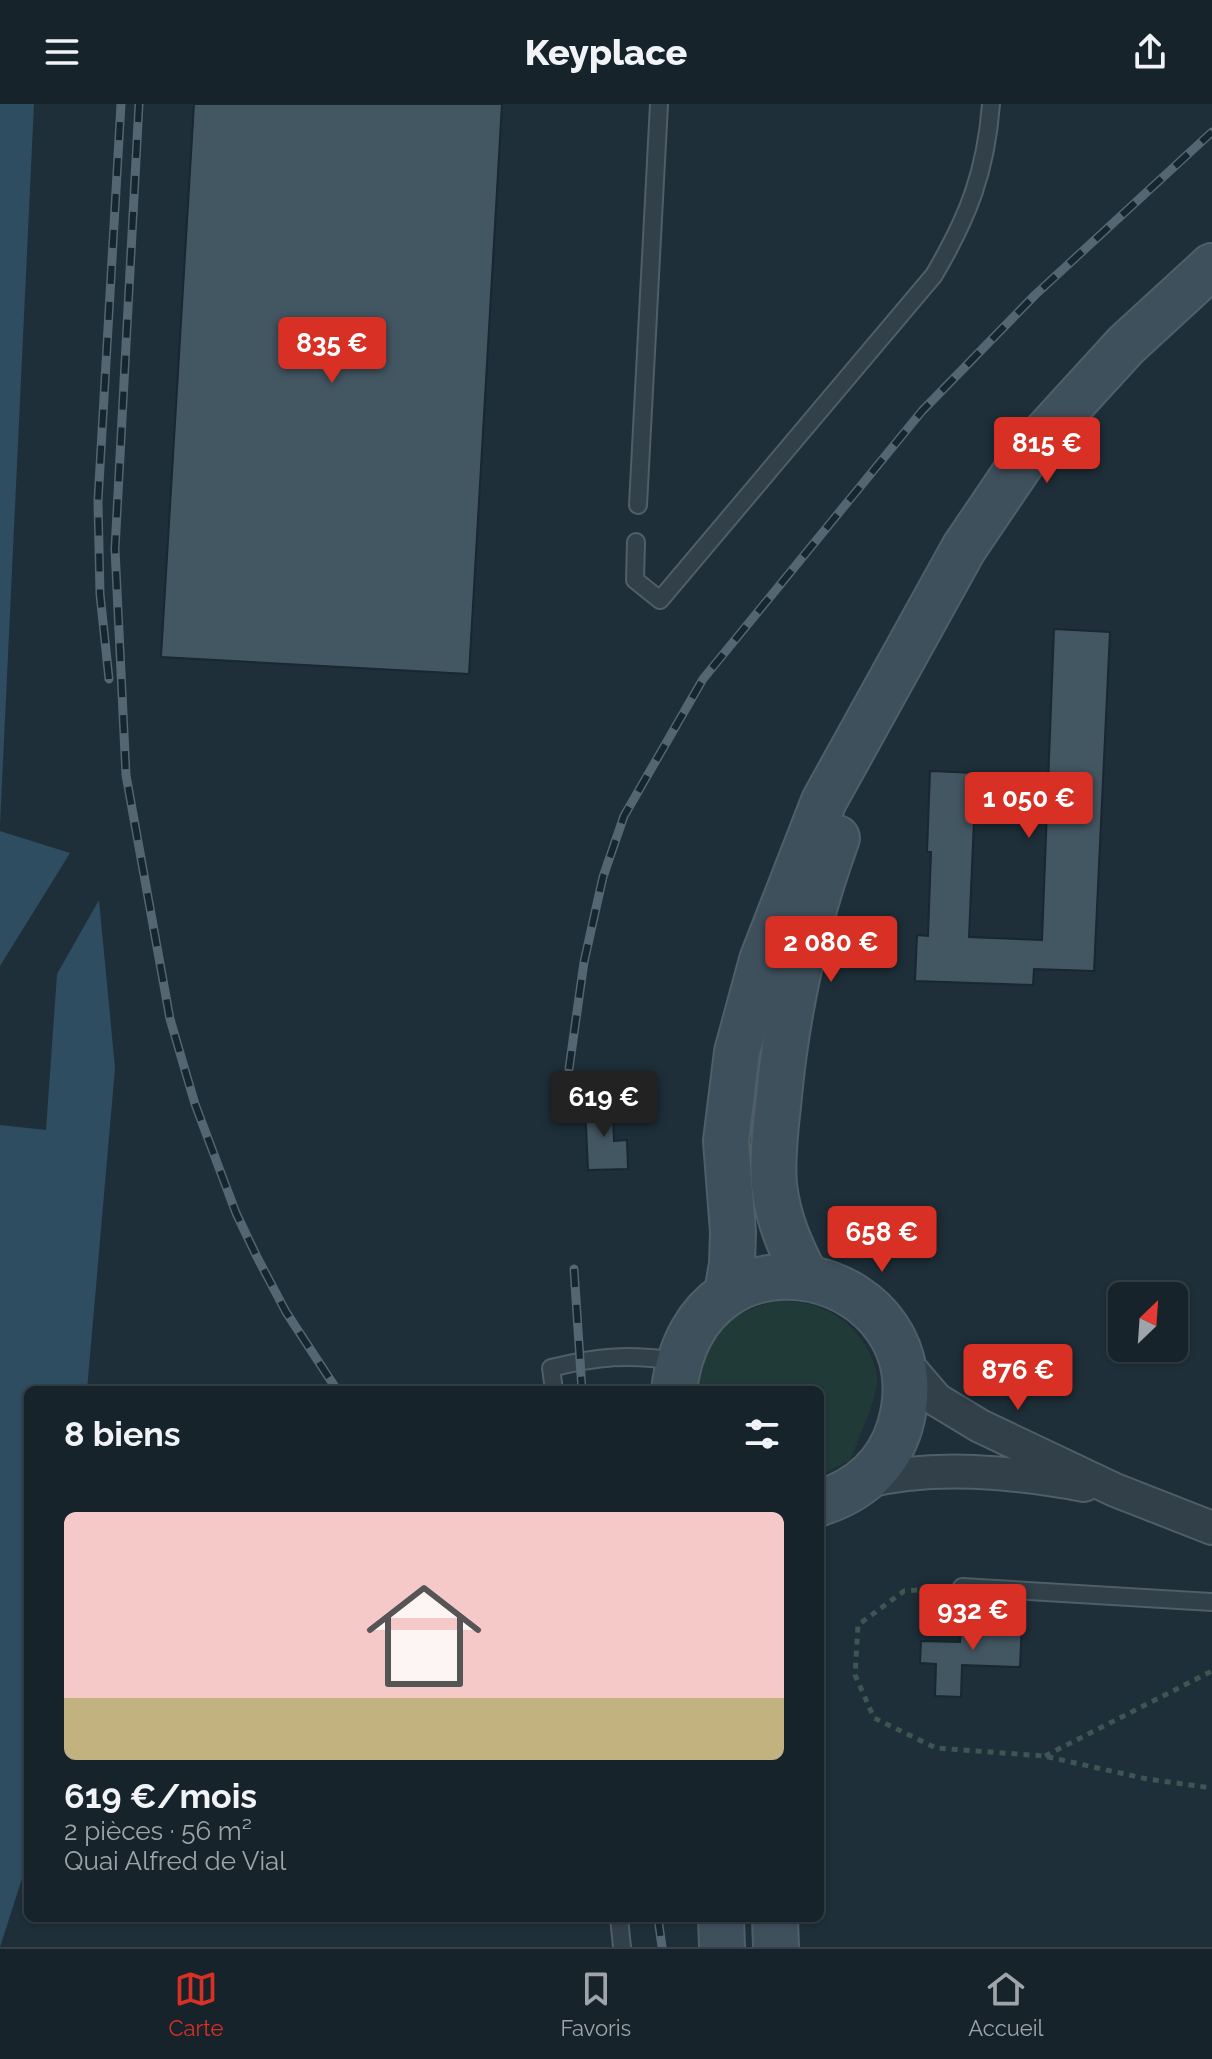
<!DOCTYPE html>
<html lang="fr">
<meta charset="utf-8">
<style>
:root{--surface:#16232b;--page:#1f2b33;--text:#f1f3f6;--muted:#9ea4a9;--line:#354047;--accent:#d93025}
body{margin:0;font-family:Raleway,sans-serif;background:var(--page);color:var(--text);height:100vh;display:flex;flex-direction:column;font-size:30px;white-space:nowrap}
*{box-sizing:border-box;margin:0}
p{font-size:26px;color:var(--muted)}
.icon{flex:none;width:44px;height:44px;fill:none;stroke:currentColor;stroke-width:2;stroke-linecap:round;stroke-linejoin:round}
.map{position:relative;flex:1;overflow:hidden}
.sheet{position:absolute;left:24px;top:1282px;width:800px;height:536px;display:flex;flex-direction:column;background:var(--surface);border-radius:12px;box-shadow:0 2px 6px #0004,0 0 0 2px var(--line)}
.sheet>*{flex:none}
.needle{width:52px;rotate:25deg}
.buttons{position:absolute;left:1108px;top:1178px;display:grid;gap:16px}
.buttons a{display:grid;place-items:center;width:80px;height:80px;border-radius:12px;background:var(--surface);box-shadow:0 2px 6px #0004,0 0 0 2px var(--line);font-size:40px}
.price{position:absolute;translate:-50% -68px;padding:0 18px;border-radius:8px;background:var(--accent);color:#fff;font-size:26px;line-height:52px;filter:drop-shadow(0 2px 4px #0008)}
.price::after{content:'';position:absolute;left:50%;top:48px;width:24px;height:18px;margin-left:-12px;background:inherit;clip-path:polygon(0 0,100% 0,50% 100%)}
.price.selected{background:#222;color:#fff}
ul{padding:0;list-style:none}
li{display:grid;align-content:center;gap:16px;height:424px;padding:0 40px}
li+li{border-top:2px solid var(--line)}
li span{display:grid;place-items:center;height:248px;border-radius:12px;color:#555}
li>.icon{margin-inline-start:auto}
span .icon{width:144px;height:144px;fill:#fffc;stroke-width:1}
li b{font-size:34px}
h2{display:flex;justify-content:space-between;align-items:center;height:96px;padding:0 40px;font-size:34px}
header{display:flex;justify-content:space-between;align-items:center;height:104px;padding:0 40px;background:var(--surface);font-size:36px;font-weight:800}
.dock{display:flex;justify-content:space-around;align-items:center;height:112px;border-top:2px solid var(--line);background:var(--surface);font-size:22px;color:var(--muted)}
.dock a{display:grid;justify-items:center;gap:4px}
.dock .selected{color:var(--accent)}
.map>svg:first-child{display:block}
.green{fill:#203a38}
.water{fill:#2e4d60}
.building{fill:#435763;stroke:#192730;stroke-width:2}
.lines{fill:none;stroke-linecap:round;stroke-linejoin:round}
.service-casing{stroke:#4f5e67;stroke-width:20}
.minor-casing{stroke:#4f5e67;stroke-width:36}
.secondary-casing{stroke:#4f5e67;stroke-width:48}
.path{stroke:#3d5654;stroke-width:5;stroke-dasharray:6 6;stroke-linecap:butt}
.service{stroke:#324049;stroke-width:16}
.minor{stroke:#324049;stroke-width:32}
.secondary{stroke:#3f505d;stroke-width:44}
.rail-casing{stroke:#536671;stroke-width:9}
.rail{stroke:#17252e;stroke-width:6;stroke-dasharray:18;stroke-linecap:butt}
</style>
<header><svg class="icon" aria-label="menu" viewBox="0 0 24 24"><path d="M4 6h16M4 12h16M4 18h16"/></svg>Keyplace<svg class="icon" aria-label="share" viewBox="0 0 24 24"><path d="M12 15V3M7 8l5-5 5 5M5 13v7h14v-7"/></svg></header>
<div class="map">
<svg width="1212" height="1843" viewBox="0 0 1212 1843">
<rect width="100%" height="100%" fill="#1e2f39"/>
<path class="green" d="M776 1197C816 1196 850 1211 869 1248 873 1256 878 1269 877 1278 874 1303 859 1331 851 1355L820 1372V1286H697C711 1233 718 1212 776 1197Z"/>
<path class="water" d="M0 0H34L0 721Z
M0 727 70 749 0 862Z
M99 796 115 964 87 1286H28V1756L0 1843V1021L46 1026 57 870Z"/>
<path class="building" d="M194 0H502L469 570 161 553Z
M1054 525 1110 528 1094 867 1034 865 1033 881 915 877 917 831 928 832 931 748H927L930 667 976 669 969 833 1042 836Z
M612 998 614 1037 627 1036 628 1065 588 1066 585 1000Z
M961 1517 1022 1518 1020 1563 962 1561 961 1593 935 1592 936 1560 920 1559 921 1537 960 1538Z"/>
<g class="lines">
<g class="service-casing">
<path id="service" d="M638 401 659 0
M636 438 635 476 660 496 934 171C968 113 986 68 991 0
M554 1286 551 1264C599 1252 629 1250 677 1257
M962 1483 1212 1498
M619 1814 622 1843"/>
</g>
<g class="minor-casing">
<path id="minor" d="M900 1253 937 1296 980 1322 1115 1386 1212 1424
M863 1378C934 1360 1013 1368 1084 1381"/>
</g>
<g class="secondary-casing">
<path id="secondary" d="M806 1173C790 1143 778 1115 774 1081 772 1056 775 1027 778 1002 786 911 806 819 837 734
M727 1189 732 1160 733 1128 726 1037 737 948 762 856 824 697 964 444 1031 345 1126 241 1212 162
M674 1286C697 1100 945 1165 900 1322 888 1362 858 1387 820 1399
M721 1814 722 1843
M775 1814 776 1843"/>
</g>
<path class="path" d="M941 1484 904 1487 858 1521 855 1571 874 1614 936 1644 1044 1652 1147 1675 1212 1684
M1045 1652 1212 1567"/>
<use href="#service" class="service"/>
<use href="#minor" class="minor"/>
<use href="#secondary" class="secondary"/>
<g class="rail-casing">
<path id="rail" d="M139 0 115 445 126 671 170 915 195 1000 236 1109 257 1153 286 1208 337 1286
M109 575 100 490 98 397 121 0
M569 965 584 858 603 773 624 712 703 575 922 307 1035 191 1212 28
M574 1165 582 1286
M658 1814 662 1843"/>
</g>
<use href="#rail" class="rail"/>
</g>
</svg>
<div class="buttons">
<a><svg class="needle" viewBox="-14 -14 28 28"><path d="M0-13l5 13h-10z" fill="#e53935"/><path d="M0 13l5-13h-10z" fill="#9ea4a9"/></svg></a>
</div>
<b class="price" style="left:332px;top:281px">835 €</b>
<b class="price" style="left:1047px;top:381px">815 €</b>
<b class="price" style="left:1029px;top:736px">1 050 €</b>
<b class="price" style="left:831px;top:880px">2 080 €</b>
<b class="price selected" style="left:604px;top:1035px">619 €</b>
<b class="price" style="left:882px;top:1170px">658 €</b>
<b class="price" style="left:1018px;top:1308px">876 €</b>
<b class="price" style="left:973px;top:1548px">932 €</b>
<section class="sheet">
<h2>8 biens<svg class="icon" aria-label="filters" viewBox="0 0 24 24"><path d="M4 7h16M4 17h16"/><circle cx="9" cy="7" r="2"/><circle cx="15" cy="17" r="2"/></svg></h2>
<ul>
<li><span style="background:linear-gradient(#f6c9c9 75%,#c2b280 0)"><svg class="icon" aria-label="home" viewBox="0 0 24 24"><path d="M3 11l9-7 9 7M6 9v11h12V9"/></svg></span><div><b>619 €/mois</b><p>2 pièces · 56 m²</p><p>Quai Alfred de Vial</p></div></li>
</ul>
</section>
</div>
<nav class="dock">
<a class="selected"><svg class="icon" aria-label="map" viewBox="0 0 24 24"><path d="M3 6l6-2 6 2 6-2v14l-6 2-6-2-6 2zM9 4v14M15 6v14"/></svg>Carte</a>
<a><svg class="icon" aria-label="saved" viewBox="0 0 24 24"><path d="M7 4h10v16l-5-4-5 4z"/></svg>Favoris</a>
<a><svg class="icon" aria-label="home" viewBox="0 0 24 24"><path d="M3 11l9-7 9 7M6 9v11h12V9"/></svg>Accueil</a>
</nav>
